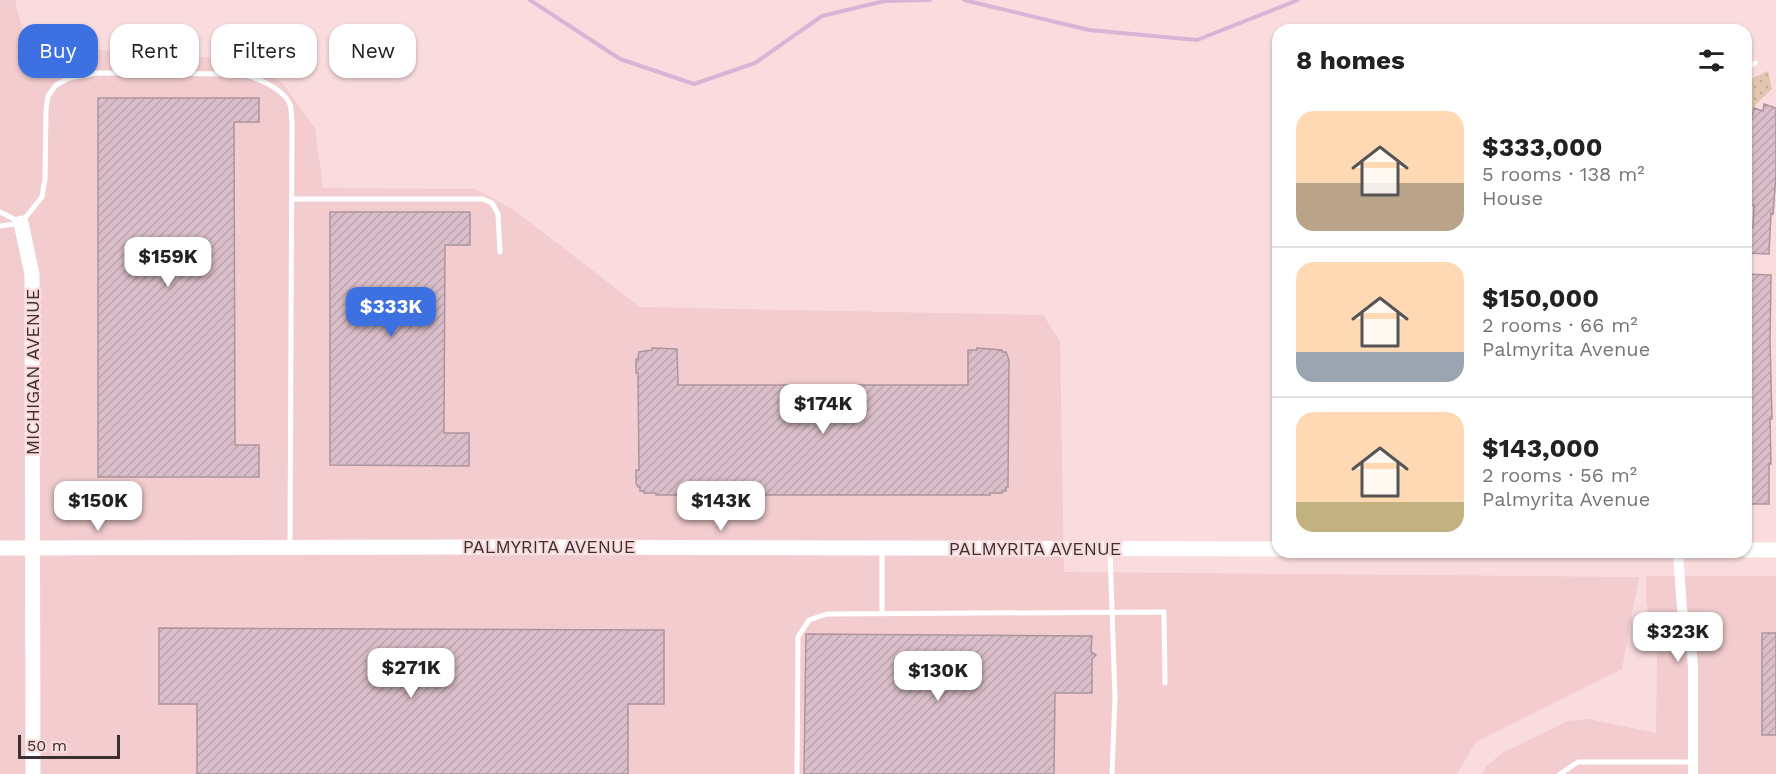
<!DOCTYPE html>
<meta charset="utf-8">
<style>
:root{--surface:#fff;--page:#f2f2f2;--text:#222;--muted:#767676;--line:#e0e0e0;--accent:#3d71e1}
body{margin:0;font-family:"Work Sans",sans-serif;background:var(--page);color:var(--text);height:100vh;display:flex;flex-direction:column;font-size:22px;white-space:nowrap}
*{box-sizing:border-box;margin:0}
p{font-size:20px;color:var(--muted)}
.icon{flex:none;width:33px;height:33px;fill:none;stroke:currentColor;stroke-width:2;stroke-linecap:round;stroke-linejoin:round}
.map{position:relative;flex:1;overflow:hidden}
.details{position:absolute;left:1272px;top:24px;width:480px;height:534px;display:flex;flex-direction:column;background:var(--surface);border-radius:18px;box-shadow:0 2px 4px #0004}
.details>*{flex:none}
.banner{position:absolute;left:18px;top:24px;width:570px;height:54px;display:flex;gap:12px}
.scale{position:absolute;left:18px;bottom:15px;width:102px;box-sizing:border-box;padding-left:6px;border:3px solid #3b2f30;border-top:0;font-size:16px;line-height:21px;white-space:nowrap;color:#3b2f30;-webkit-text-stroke:4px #fadcde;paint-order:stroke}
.price{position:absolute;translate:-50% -51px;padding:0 14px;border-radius:12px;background:#fff;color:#222;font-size:20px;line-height:39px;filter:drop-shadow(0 2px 3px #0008)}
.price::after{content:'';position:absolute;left:50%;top:36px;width:18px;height:14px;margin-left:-9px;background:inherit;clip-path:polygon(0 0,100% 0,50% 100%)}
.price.current{background:var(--accent);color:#fff}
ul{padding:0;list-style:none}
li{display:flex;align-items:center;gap:18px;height:150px;padding:0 24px}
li+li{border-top:2px solid var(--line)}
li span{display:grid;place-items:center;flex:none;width:168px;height:120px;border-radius:18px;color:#555}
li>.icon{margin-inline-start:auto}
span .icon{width:72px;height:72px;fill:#fffc;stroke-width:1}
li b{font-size:26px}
h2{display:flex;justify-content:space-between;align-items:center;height:72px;padding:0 24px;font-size:26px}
.chip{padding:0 21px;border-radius:18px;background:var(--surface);box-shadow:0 2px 4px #0004;font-size:21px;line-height:54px}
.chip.current{background:var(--accent);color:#fff}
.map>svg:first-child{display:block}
.built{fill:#f2ccce}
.park{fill:url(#park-dots)}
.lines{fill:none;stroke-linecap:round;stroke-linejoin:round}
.stream{stroke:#dbb3d6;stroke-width:4}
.building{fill:url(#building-hatch);stroke:#ad949e;stroke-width:1.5}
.lane{stroke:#fff;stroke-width:5}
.street{stroke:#fff;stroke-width:10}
.secondary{stroke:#fff;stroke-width:15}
.labels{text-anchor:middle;stroke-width:5;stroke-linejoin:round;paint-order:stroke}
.street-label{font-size:18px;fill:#3b2f30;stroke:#fadcde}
</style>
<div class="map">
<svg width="1776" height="774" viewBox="0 0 1776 774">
<defs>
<pattern id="park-dots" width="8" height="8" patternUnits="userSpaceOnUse" patternTransform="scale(1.5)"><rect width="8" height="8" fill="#e4c5ad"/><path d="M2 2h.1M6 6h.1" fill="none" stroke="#c4aa95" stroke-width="1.8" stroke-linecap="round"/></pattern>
<pattern id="building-hatch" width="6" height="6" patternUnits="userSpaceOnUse" patternTransform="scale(1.5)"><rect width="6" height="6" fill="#dabfca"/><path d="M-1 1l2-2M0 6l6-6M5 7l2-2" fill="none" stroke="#bca4ae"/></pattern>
</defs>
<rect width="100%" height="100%" fill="#fadcde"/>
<path class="built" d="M0 0H15L26 45 258 61 283 84 315 128 323 188 476 189 514 210 640 307 1043 315 1060 341 1064 572 1639 577 1622 669 1476 742 1457 774H0Z
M1646 576H1776V774H1482L1487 766 1502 753 1568 721 1588 719 1656 733 1657 655 1646 601Z"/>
<path class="park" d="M1768 71 1772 89 1756 104 1746 123V81Z"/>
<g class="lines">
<path class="stream" d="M530 0 620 59 694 84 755 63 822 16 884 1 930 0
M964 0 1089 30 1197 40 1298 0"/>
</g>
<path class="building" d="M98 98H259V122H234L235 445H259V477H98Z
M1764 104 1776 108V175L1773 214 1771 213 1769 254 1746 253V230L1753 228 1754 205H1746V174L1749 161 1746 160V138L1754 108 1763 111Z
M330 212H470V245H445L444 433H469V466L330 465Z
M1746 274 1771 275 1770 341 1772 419H1770L1771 464H1769V504H1746V482H1751V461H1746V439H1751V418H1746V396H1751L1750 375H1746V319H1750L1749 297H1746Z
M652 348 677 349 678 385H968V350H977V348L1002 350V352H1006L1009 360 1008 487H1006V491H1002V493H990V495H656V493H644V491H640V487H638L636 483V470H639L638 373H636V359H638L639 352 652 350Z
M159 628 664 630V704H628V774H197V704H159Z
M1762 633H1776V735H1762Z
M806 634 1092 636 1091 652 1096 655 1092 659V693H1055L1054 774H804Z"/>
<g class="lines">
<path class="lane" d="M1746 69 1755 63
M292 199H483L492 203 498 214 500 252
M0 212 20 222
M0 226 21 223 42 197 45 179 46 110 48 96 56 85 69 78 97 73 242 74C257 78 280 87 289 102 292 108 291 115 292 122L290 544
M882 550V614
M1110 551 1115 697 1112 774
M797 774 798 637 809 620 827 614 1164 612 1165 683
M1560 774 1578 762H1693"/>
<path class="street" d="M1678 552 1682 609 1691 645 1693 666V774"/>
<path class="secondary" d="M21 223 32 274 33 774
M0 548 497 547 1278 549
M1746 550H1776"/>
</g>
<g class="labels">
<g class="street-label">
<text transform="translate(33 372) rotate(-90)" y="6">MICHIGAN AVENUE</text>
<text x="549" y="553">PALMYRITA AVENUE</text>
<text x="1035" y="555">PALMYRITA AVENUE</text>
</g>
</g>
</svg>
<div class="scale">50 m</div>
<b class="price" style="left:168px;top:288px">$159K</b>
<b class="price current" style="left:391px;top:338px">$333K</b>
<b class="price" style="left:823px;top:435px">$174K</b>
<b class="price" style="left:98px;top:532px">$150K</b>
<b class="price" style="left:721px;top:532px">$143K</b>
<b class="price" style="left:1678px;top:663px">$323K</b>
<b class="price" style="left:411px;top:699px">$271K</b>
<b class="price" style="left:938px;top:702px">$130K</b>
<div class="banner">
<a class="chip current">Buy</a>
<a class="chip">Rent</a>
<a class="chip">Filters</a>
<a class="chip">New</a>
</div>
<section class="details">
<h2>8 homes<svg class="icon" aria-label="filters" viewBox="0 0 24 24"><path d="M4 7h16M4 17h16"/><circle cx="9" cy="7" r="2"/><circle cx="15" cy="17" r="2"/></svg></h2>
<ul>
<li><span style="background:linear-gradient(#ffd9b3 60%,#b9a48a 0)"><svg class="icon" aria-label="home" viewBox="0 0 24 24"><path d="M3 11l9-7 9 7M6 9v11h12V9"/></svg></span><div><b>$333,000</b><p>5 rooms · 138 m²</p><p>House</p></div></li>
<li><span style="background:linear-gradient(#ffd9b3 75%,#9aa5b1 0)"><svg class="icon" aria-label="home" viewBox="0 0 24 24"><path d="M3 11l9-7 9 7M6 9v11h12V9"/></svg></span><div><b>$150,000</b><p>2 rooms · 66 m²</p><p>Palmyrita Avenue</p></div></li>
<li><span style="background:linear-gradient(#ffd9b3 75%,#c2b280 0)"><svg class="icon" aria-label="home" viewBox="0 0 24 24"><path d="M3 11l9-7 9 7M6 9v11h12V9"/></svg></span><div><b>$143,000</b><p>2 rooms · 56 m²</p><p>Palmyrita Avenue</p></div></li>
</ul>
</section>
</div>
